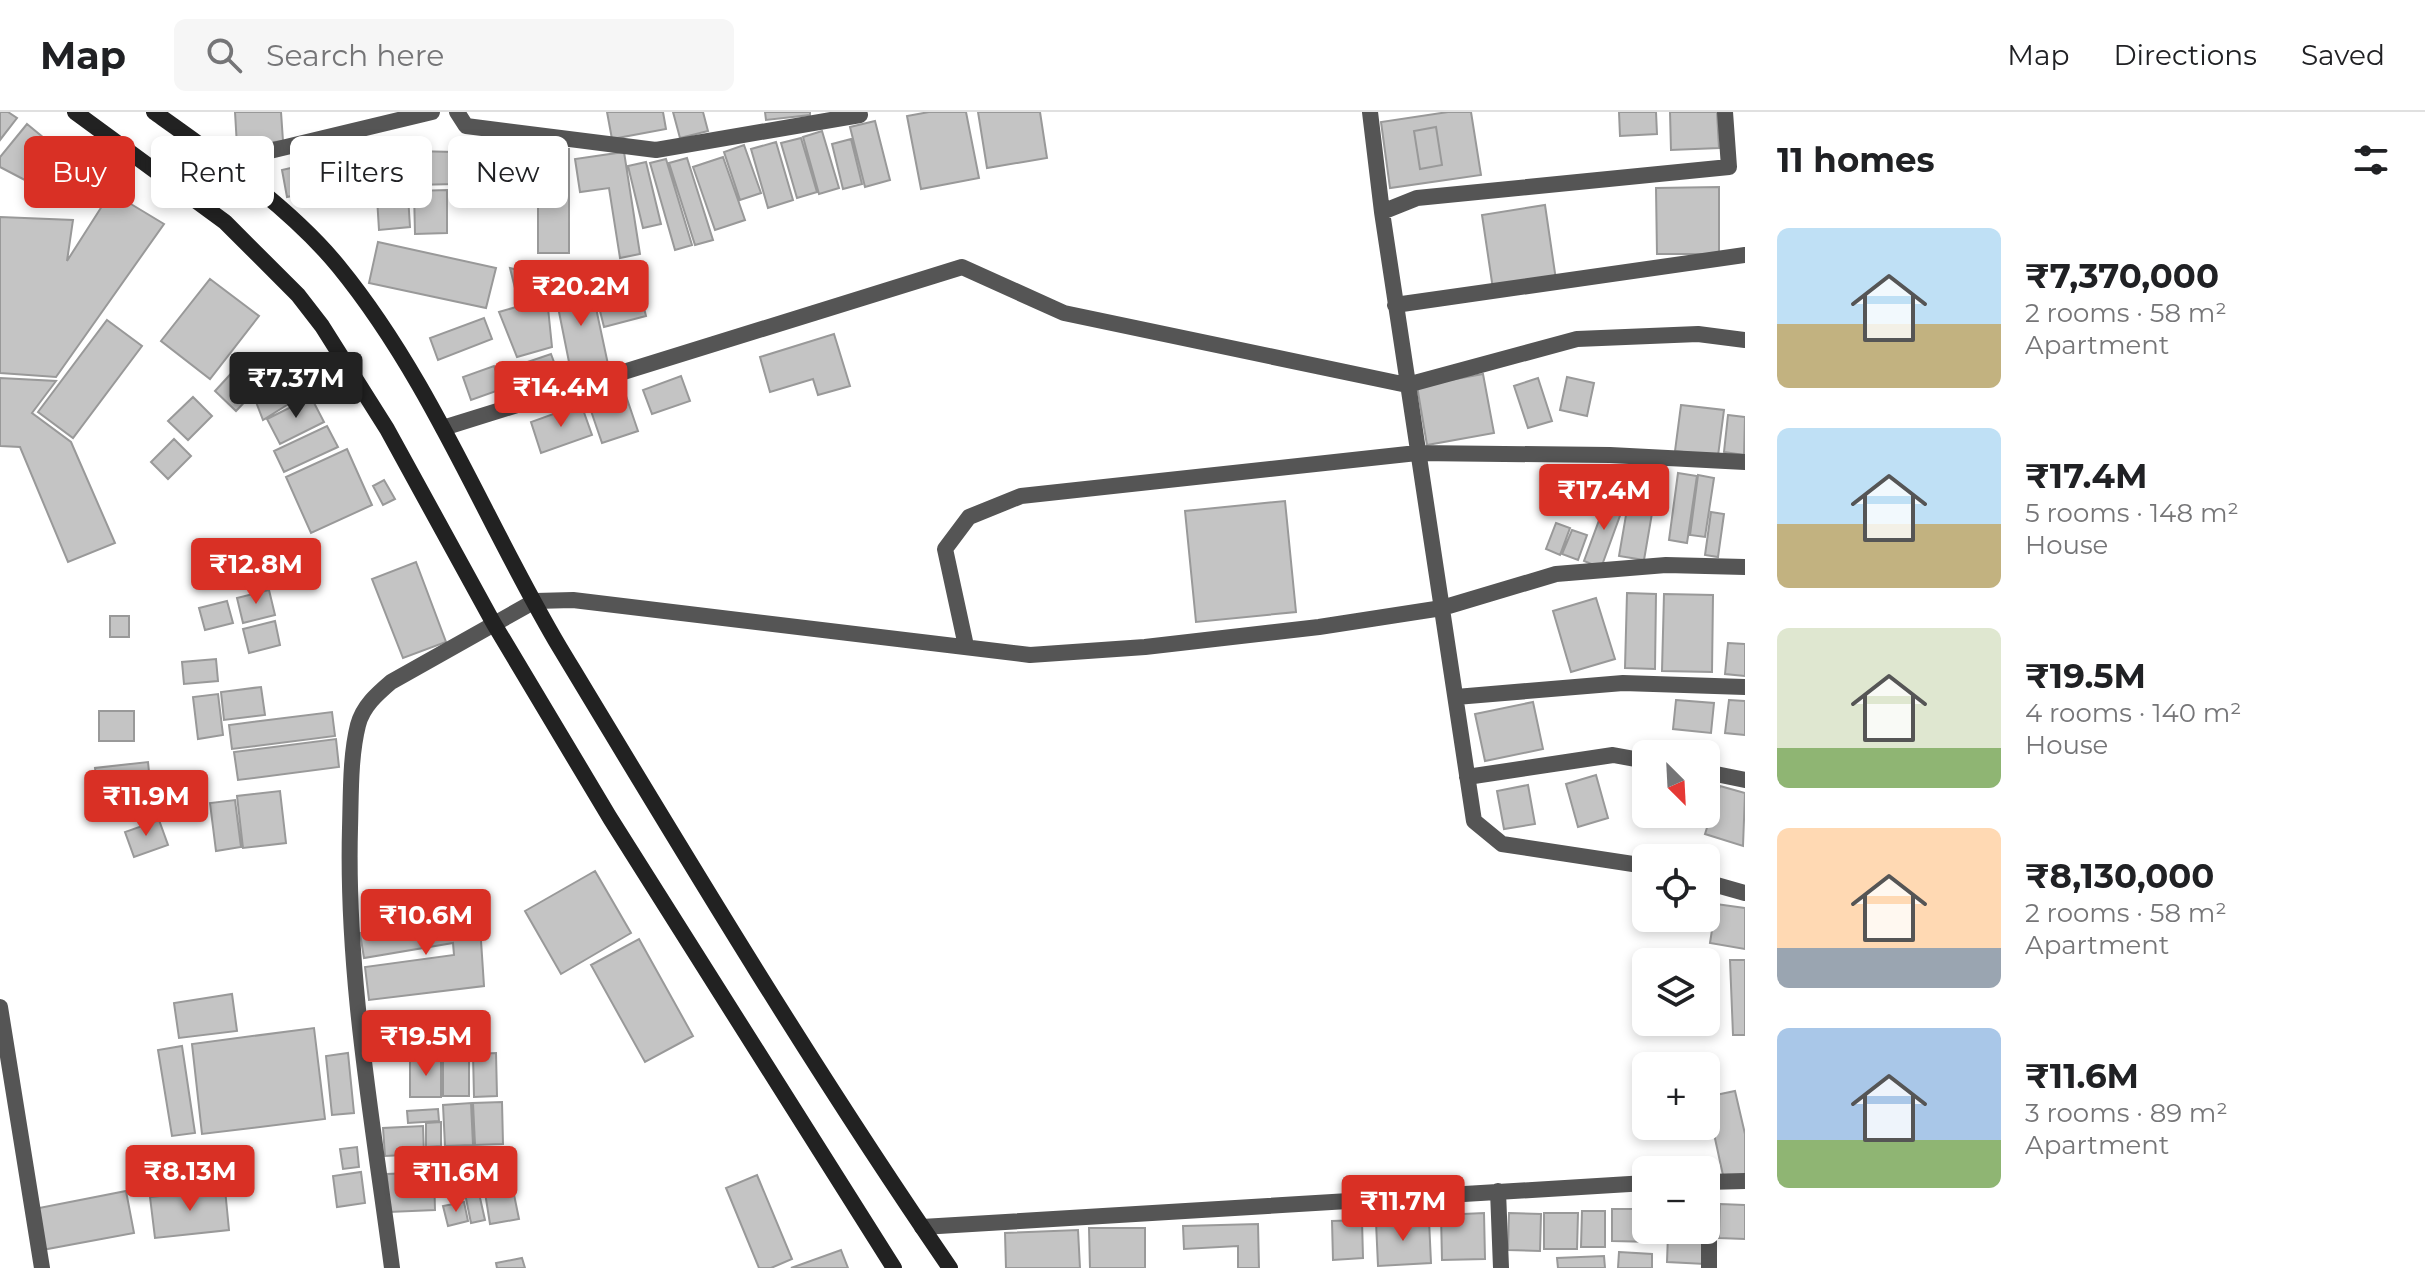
<!DOCTYPE html>
<meta charset="utf-8">
<style>
:root{--surface:#fff;--page:#f6f6f6;--text:#202124;--muted:#757577;--line:#e0e0e0;--accent:#d93025}
body{margin:0;font-family:Montserrat,sans-serif;background:var(--page);color:var(--text);height:100vh;display:flex;flex-direction:column;font-size:30px;white-space:nowrap}
*{box-sizing:border-box;margin:0}
p{font-size:26px;color:var(--muted)}
.icon{flex:none;width:44px;height:44px;fill:none;stroke:currentColor;stroke-width:2;stroke-linecap:round;stroke-linejoin:round}
.map{position:relative;flex:1;overflow:hidden}
.details{display:flex;flex-direction:column;background:var(--surface);width:680px}
.details>*{flex:none}
.top-card{position:absolute;left:24px;top:24px;width:760px;height:72px;display:flex;gap:16px}
.needle{width:52px;rotate:156deg}
.controls{position:absolute;left:1632px;top:628px;display:grid;gap:16px}
.controls a{display:grid;place-items:center;width:88px;height:88px;border-radius:12px;background:var(--surface);box-shadow:0 4px 12px #0003;font-size:40px}
.price{position:absolute;translate:-50% -68px;padding:0 18px;border-radius:8px;background:var(--accent);color:#fff;font-size:26px;line-height:52px;filter:drop-shadow(0 2px 4px #0008)}
.price::after{content:'';position:absolute;left:50%;top:48px;width:24px;height:18px;margin-left:-12px;background:inherit;clip-path:polygon(0 0,100% 0,50% 100%)}
.price.selected{background:#222;color:#fff}
ul{padding:0;list-style:none}
li{display:flex;align-items:center;gap:24px;height:200px;padding:0 32px}
li span{display:grid;place-items:center;flex:none;width:224px;height:160px;border-radius:12px;color:#555}
li>.icon{margin-inline-start:auto}
span .icon{width:96px;height:96px;fill:#fffc;stroke-width:1}
li b{font-size:34px}
h2{display:flex;justify-content:space-between;align-items:center;height:96px;padding:0 32px;font-size:34px}
.chip{padding:0 28px;border-radius:12px;background:var(--surface);box-shadow:0 4px 12px #0003;font-size:28px;line-height:72px}
.chip.selected{background:var(--accent);color:#fff}
header{display:flex;align-items:center;gap:48px;box-sizing:border-box;height:112px;padding:0 40px;background:var(--surface);border-bottom:2px solid var(--line)}
header strong{font-size:38px}
nav{display:flex;gap:44px;margin-inline-start:auto;font-size:28px}
.search{width:560px;height:72px;background:var(--page);display:flex;align-items:center;gap:20px;box-sizing:border-box;padding:0 28px;border-radius:12px;color:var(--muted);font-size:30px}
main{display:flex;flex:1;min-height:0}
.map>svg:first-child{display:block}
.building{fill:#c4c4c4;stroke:#999;stroke-width:2}
.lines{fill:none;stroke-linecap:round;stroke-linejoin:round}
.street{stroke:#555;stroke-width:16}
.secondary{stroke:#222;stroke-width:16}
</style>
<header>
<strong>Map</strong>
<div class="search"><svg class="icon" aria-label="search" viewBox="0 0 24 24"><circle cx="10" cy="10" r="6"/><path d="M15 15l6 6"/></svg>Search here</div>
<nav><a>Map</a><a>Directions</a><a>Saved</a></nav>
</header>
<main>
<div class="map">
<svg width="1745" height="1156" viewBox="0 0 1745 1156">
<rect width="100%" height="100%" fill="#fff"/>
<path class="building" d="M0 0H8L17 6 0 28Z
M235 0H281L283 29 237 34Z
M607 0H663L666 17 612 27Z
M673 0H703L708 19 680 26Z
M765 0H810V3L766 8Z
M929 0H966L979 66 921 77 907 4Z
M978 0H1040L1047 46 987 56Z
M1448 0H1471L1481 63 1390 76 1381 10Z
M1619 0H1656L1657 22 1620 24Z
M1670 0H1717L1719 36 1671 38Z
M875 9 890 68 865 75 850 15Z
M27 12 73 50 65 89 0 55V45Z
M1436 15 1442 53 1420 57 1414 19Z
M822 19 839 76 819 82 803 25Z
M801 26 817 80 797 86 781 31Z
M851 27 862 72 843 77 832 32Z
M776 30 793 88 768 96 751 37Z
M509 32 513 78 477 81 473 35Z
M744 33 761 81 740 88 724 40Z
M405 35 410 115 379 118 374 37Z
M538 37H569V141H538Z
M414 39 454 40 455 72 414 73Z
M624 40 640 142 620 146 609 76 580 80 575 47Z
M723 45 745 108 715 118 693 55Z
M687 46 713 128 695 133 669 51Z
M666 47 692 133 675 138 650 51Z
M321 49 326 77 287 85 282 58Z
M646 50 661 112 643 116 628 54Z
M1719 75V142H1657L1656 76Z
M447 78V121L415 122 414 79Z
M111 80 164 112 56 265 0 261V105L73 108 67 149Z
M1545 93 1556 168 1493 177 1482 103Z
M378 130 496 156 486 196 369 171Z
M510 156 546 165 547 184 519 192Z
M210 167 259 204 210 267 161 229Z
M590 168 609 257 572 265 554 175Z
M637 168 646 204 604 215 595 179Z
M547 186 552 235 517 245 499 200Z
M484 206 492 227 438 248 430 226Z
M107 208 142 234 73 326 38 300Z
M834 222 850 274 818 283 813 267 770 280 760 245Z
M551 242 558 261 510 277 504 258Z
M288 251 306 281 263 308 256 290Z
M238 254 260 274 236 299 215 279Z
M494 254 502 277 471 288 463 265Z
M1483 262 1494 321 1427 333 1417 274Z
M681 264 690 289 652 302 643 278Z
M1567 265 1594 271 1587 304 1560 298Z
M0 266 56 269 32 301 71 330 115 431 68 450 20 335 0 334Z
M1538 266 1552 309 1528 316 1514 274Z
M626 284 638 319 602 331 590 296Z
M193 285 212 304 188 328 168 309Z
M311 285 324 310 280 332 267 307Z
M581 292 592 323 541 341 531 310Z
M1681 293 1724 298 1718 344 1675 339Z
M1728 303 1745 305 1744 343 1724 340Z
M327 314 338 335 284 360 274 339Z
M174 327 191 344 168 367 151 350Z
M347 337 372 393 311 421 286 365Z
M1678 361 1697 364 1687 431 1669 428Z
M1698 363 1714 366 1705 425 1690 423Z
M384 368 395 387 383 393 373 374Z
M1631 374 1656 378 1644 448 1619 444Z
M1608 384 1625 390 1601 456 1584 449Z
M1285 389 1296 500 1196 510 1185 399Z
M1711 400 1724 402 1718 445 1705 443Z
M1556 411 1570 416 1560 443 1546 437Z
M1572 418 1587 423 1578 448 1562 442Z
M416 450 446 530 403 546 372 467Z
M269 478 275 503 243 511 237 486Z
M1627 481 1656 482 1655 557 1625 556Z
M1664 482 1713 483 1712 560 1662 559Z
M1596 486 1615 547 1571 560 1553 499Z
M227 489 233 511 205 518 199 496Z
M110 504H129V525H110Z
M275 509 280 533 249 541 243 517Z
M1728 531 1745 532V564L1725 562Z
M216 547 218 569 184 572 182 550Z
M261 575 265 603 224 608 221 580Z
M218 582 223 623 198 627 193 585Z
M1676 588 1714 591 1711 621 1673 617Z
M1729 588 1745 589V623L1725 621Z
M1533 590 1543 637 1485 649 1475 602Z
M99 599H134V629H99Z
M332 600 335 624 232 637 229 613Z
M336 627 339 655 238 668 234 640Z
M148 650 153 699 101 705 95 656Z
M1596 663 1608 706 1578 715 1566 672Z
M1528 673 1535 712 1504 717 1497 679Z
M1720 674 1745 681 1743 734 1705 722Z
M280 679 286 731 243 736 237 684Z
M235 688 241 735 216 739 210 691Z
M159 708 168 733 134 745 125 720Z
M595 759 631 821 561 862 525 799Z
M1716 792 1745 796V837L1710 831Z
M479 798 484 874 369 888 365 855 454 843 453 831 364 846 360 821Z
M639 827 693 924 645 950 591 853Z
M1730 848H1745V923H1733Z
M232 882 237 919 179 926 174 891Z
M314 916 325 1007 202 1022 192 932Z
M388 926 433 927 432 944 387 942Z
M182 934 195 1021 172 1024 158 938Z
M348 941 354 1001 332 1003 326 944Z
M496 941 497 984 474 985 473 942Z
M469 946V984H443V947Z
M410 948H441V985H410Z
M1735 979 1745 1022V1063L1724 1068 1706 985Z
M502 990 503 1032 475 1033 473 991Z
M471 991 473 1033 445 1034 443 993Z
M438 997 439 1009 408 1011 407 999Z
M441 1010V1034L426 1035V1011Z
M423 1014 424 1042 385 1044 383 1016Z
M357 1035 359 1055 343 1057 340 1037Z
M474 1059 485 1108 471 1111 461 1062Z
M361 1060 365 1091 337 1095 333 1064Z
M434 1060 435 1098 389 1100 387 1062Z
M510 1063 519 1107 490 1112 483 1068Z
M757 1063 792 1147 771 1156H759L726 1076Z
M225 1077 229 1118 155 1126 150 1085Z
M126 1079 134 1121 42 1138 34 1097Z
M464 1090 468 1109 448 1114 443 1094Z
M1720 1092 1745 1093V1127L1719 1126Z
M1612 1097H1646V1118H1653V1130L1612 1129Z
M1582 1099H1605V1135H1581Z
M1484 1101 1485 1147 1442 1148 1441 1103Z
M1509 1101 1541 1102 1540 1139 1508 1138Z
M1544 1101H1578L1577 1137H1544Z
M1362 1108 1363 1146 1333 1148 1332 1109Z
M1429 1108 1431 1151 1378 1154 1376 1110Z
M1258 1112 1259 1156H1238V1134L1184 1137 1183 1114Z
M1089 1116H1145V1156H1090Z
M1078 1118 1080 1156H1006L1005 1121Z
M1668 1122 1706 1123 1705 1152 1667 1150Z
M841 1138 848 1156H791Z
M1619 1140 1652 1142V1156H1618Z
M1604 1144 1605 1156H1558L1557 1146Z
M522 1146 525 1156H497L496 1151Z"/>
<g class="lines">
<path class="street" d="M457 0 466 14 656 38 860 3
M1370 0 1382 100
M224 50 432 0
M1395 193 1745 143
M443 316 962 155 1064 201 1407 273 1577 227 1698 222 1745 228
M966 534 945 437 969 405 1021 384 1417 341 1610 343 1745 350
M1456 585 1623 571 1745 575
M1706 660 1745 668
M1467 665 1613 643 1646 649
M1646 754 1502 732 1474 709 1382 100 1417 86 1729 55 1725 0
M1706 770 1745 781
M0 895 42 1156
M1706 1070 1745 1069
M1498 1079 1501 1156
M922 1115 1646 1071
M392 1156C373 1011 346 863 350 716 351 683 350 645 358 613 363 594 377 582 391 570L535 489 573 488 1030 543 1145 535 1319 515 1442 496 1556 462 1666 453 1745 455
M1709 1156V1070"/>
<path class="secondary" d="M75 0 225 110 298 183 322 214 387 317 494 512 610 706 894 1156
M154 0C216 44 291 96 339 155 432 269 485 410 560 536 686 745 812 955 950 1156"/>
</g>
</svg>
<div class="controls">
<a><svg class="needle" viewBox="-14 -14 28 28"><path d="M0-13l5 13h-10z" fill="#e53935"/><path d="M0 13l5-13h-10z" fill="#757577"/></svg></a>
<a><svg class="icon" aria-label="locate" viewBox="0 0 24 24"><circle cx="12" cy="12" r="6"/><path d="M12 2v4M12 18v4M2 12h4M18 12h4"/></svg></a>
<a><svg class="icon" aria-label="layers" viewBox="0 0 24 24"><path d="M12 4l9 5-9 5-9-5zM3 14l9 5 9-5"/></svg></a>
<a>+</a>
<a>−</a>
</div>
<b class="price" style="left:581px;top:216px">₹20.2M</b>
<b class="price selected" style="left:296px;top:308px">₹7.37M</b>
<b class="price" style="left:561px;top:317px">₹14.4M</b>
<b class="price" style="left:1604px;top:420px">₹17.4M</b>
<b class="price" style="left:256px;top:494px">₹12.8M</b>
<b class="price" style="left:146px;top:726px">₹11.9M</b>
<b class="price" style="left:426px;top:845px">₹10.6M</b>
<b class="price" style="left:426px;top:966px">₹19.5M</b>
<b class="price" style="left:190px;top:1101px">₹8.13M</b>
<b class="price" style="left:456px;top:1102px">₹11.6M</b>
<b class="price" style="left:1403px;top:1131px">₹11.7M</b>
<div class="top-card">
<a class="chip selected">Buy</a>
<a class="chip">Rent</a>
<a class="chip">Filters</a>
<a class="chip">New</a>
</div>
</div>
<section class="details">
<h2>11 homes<svg class="icon" aria-label="filters" viewBox="0 0 24 24"><path d="M4 7h16M4 17h16"/><circle cx="9" cy="7" r="2"/><circle cx="15" cy="17" r="2"/></svg></h2>
<ul>
<li><span style="background:linear-gradient(#bfe0f5 60%,#c2b280 0)"><svg class="icon" aria-label="home" viewBox="0 0 24 24"><path d="M3 11l9-7 9 7M6 9v11h12V9"/></svg></span><div><b>₹7,370,000</b><p>2 rooms · 58 m²</p><p>Apartment</p></div></li>
<li><span style="background:linear-gradient(#bfe0f5 60%,#c2b280 0)"><svg class="icon" aria-label="home" viewBox="0 0 24 24"><path d="M3 11l9-7 9 7M6 9v11h12V9"/></svg></span><div><b>₹17.4M</b><p>5 rooms · 148 m²</p><p>House</p></div></li>
<li><span style="background:linear-gradient(#dfe7d0 75%,#8fb573 0)"><svg class="icon" aria-label="home" viewBox="0 0 24 24"><path d="M3 11l9-7 9 7M6 9v11h12V9"/></svg></span><div><b>₹19.5M</b><p>4 rooms · 140 m²</p><p>House</p></div></li>
<li><span style="background:linear-gradient(#ffd9b3 75%,#9aa5b1 0)"><svg class="icon" aria-label="home" viewBox="0 0 24 24"><path d="M3 11l9-7 9 7M6 9v11h12V9"/></svg></span><div><b>₹8,130,000</b><p>2 rooms · 58 m²</p><p>Apartment</p></div></li>
<li><span style="background:linear-gradient(#a9c7e8 70%,#8fb573 0)"><svg class="icon" aria-label="home" viewBox="0 0 24 24"><path d="M3 11l9-7 9 7M6 9v11h12V9"/></svg></span><div><b>₹11.6M</b><p>3 rooms · 89 m²</p><p>Apartment</p></div></li>
</ul>
</section>
</main>
